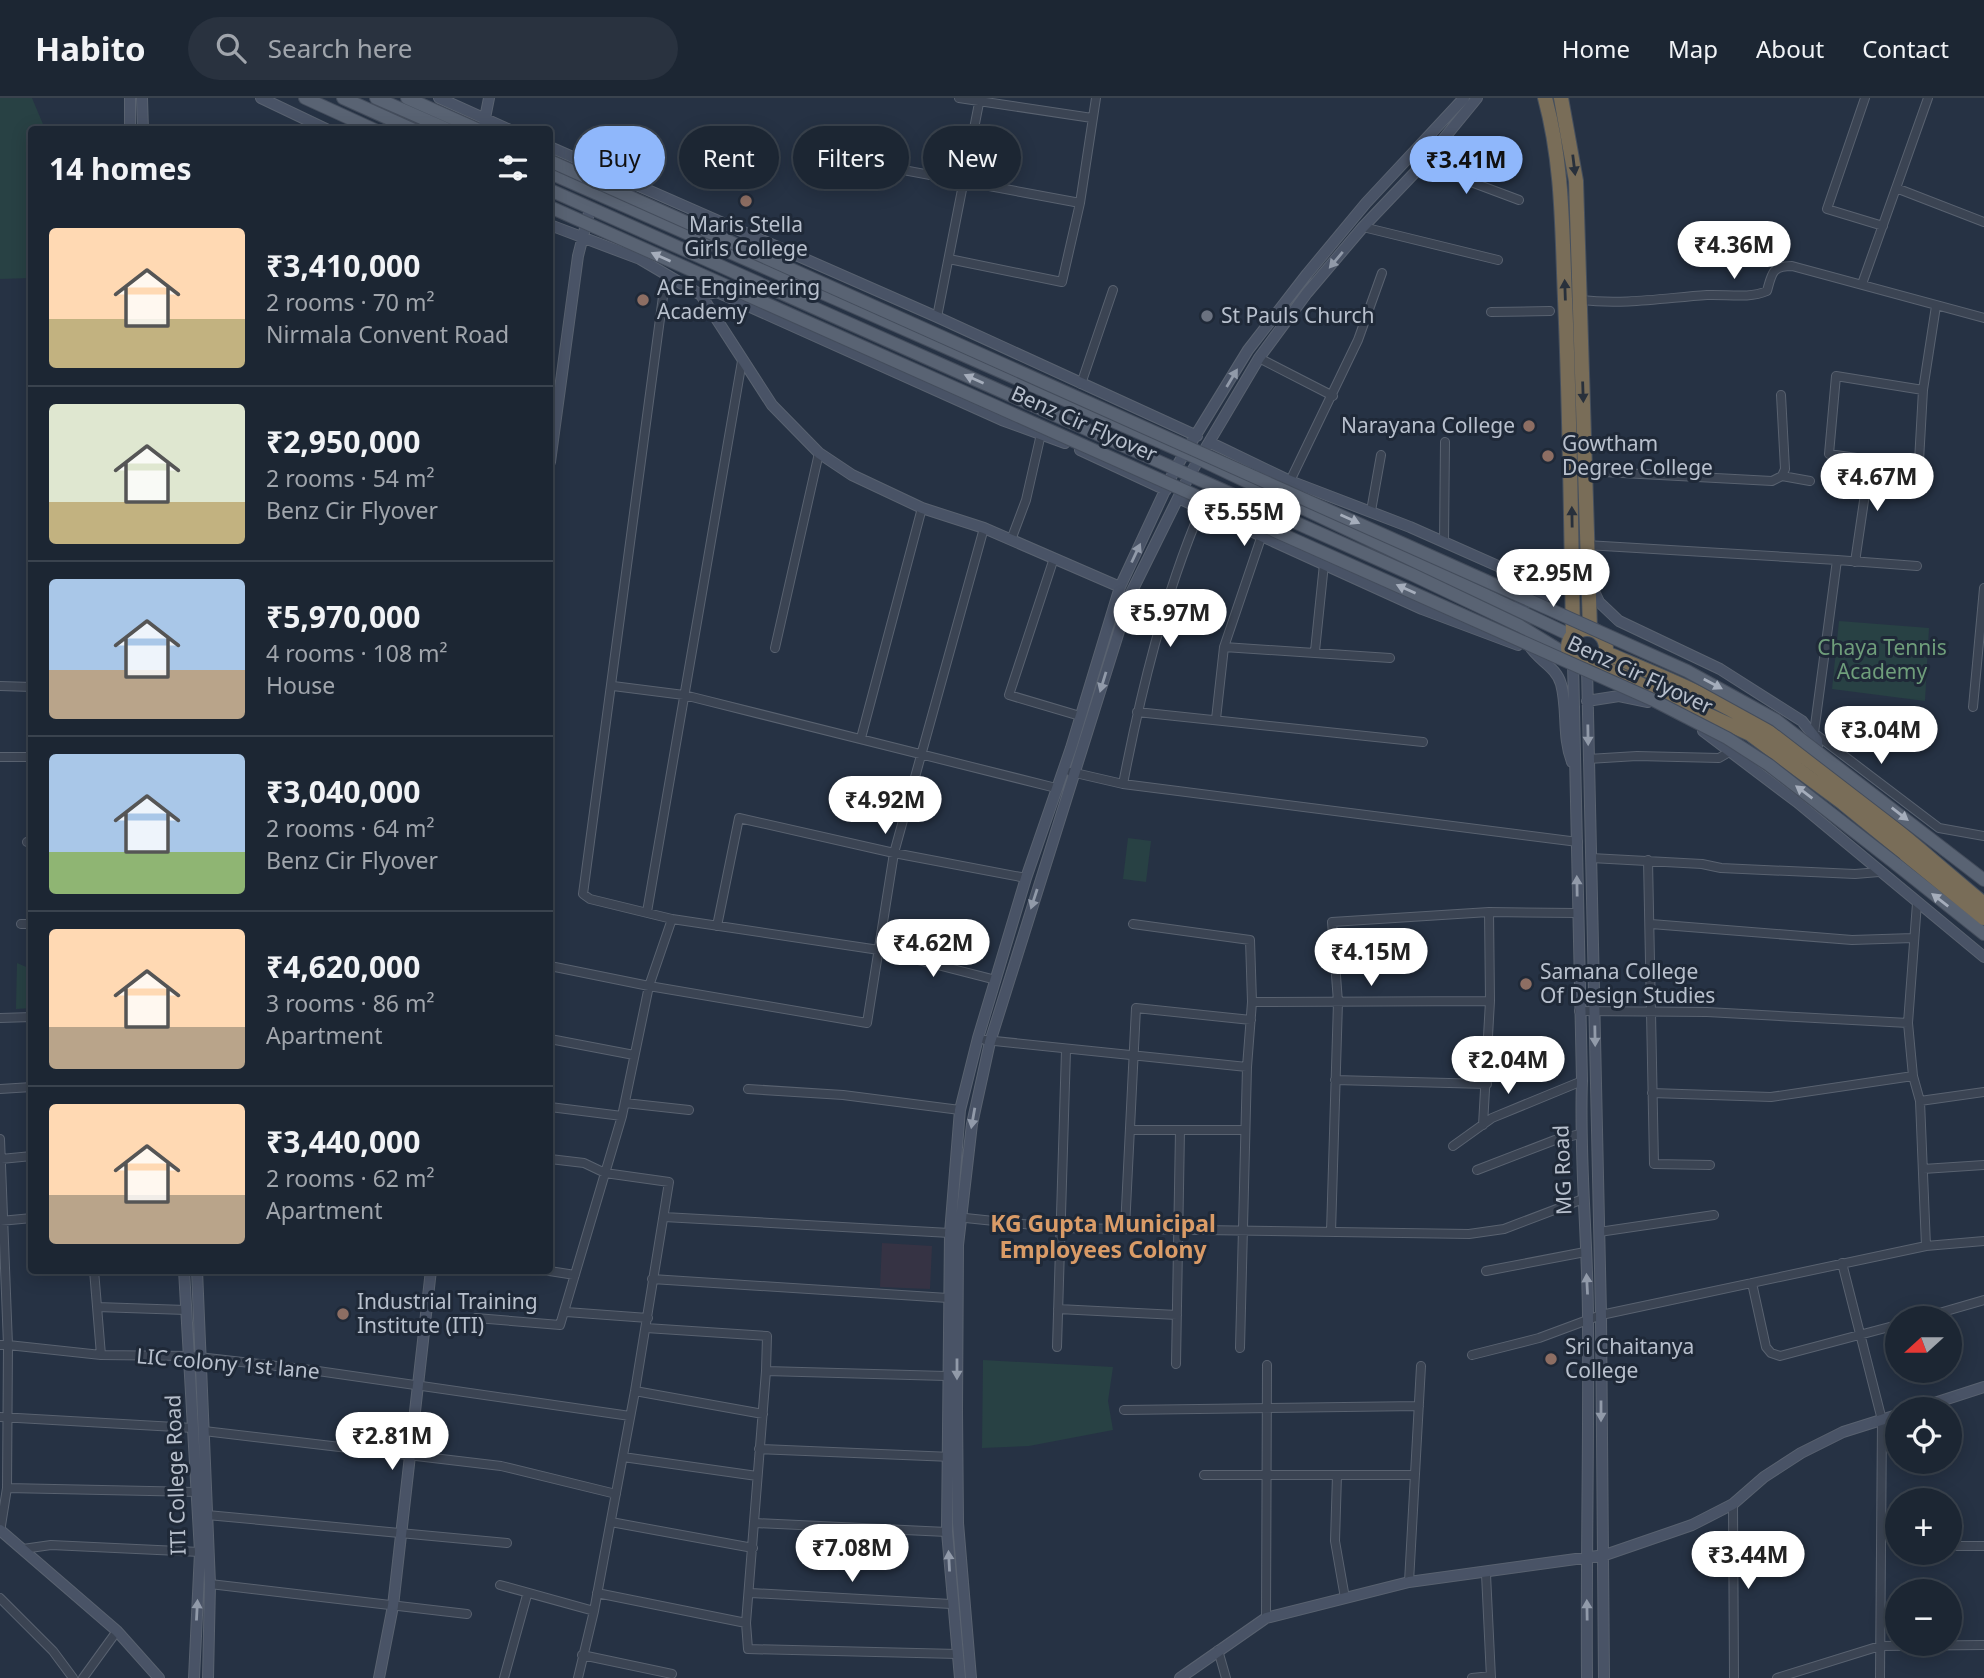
<!DOCTYPE html>
<meta charset="utf-8">
<style>
:root{--surface:#1c2633;--page:#29323f;--text:#f1f3f6;--muted:#a0a5ac;--line:#3a434e;--accent:#8fb7fb}
body{margin:0;font-family:"Noto Sans",sans-serif;background:var(--page);color:var(--text);height:100vh;display:flex;flex-direction:column;font-size:26px;white-space:nowrap}
*{box-sizing:border-box;margin:0}
p{font-size:23px;color:var(--muted)}
.icon{flex:none;width:38px;height:38px;fill:none;stroke:currentColor;stroke-width:2;stroke-linecap:round;stroke-linejoin:round}
.map{position:relative;flex:1;overflow:hidden}
.side{position:absolute;left:28px;top:28px;width:525px;height:1148px;display:flex;flex-direction:column;background:var(--surface);border-radius:7px;box-shadow:0 4px 18px #0003,0 0 0 2px var(--line)}
.side>*{flex:none}
.top-card{position:absolute;left:574px;top:28px;width:665px;height:63px;display:flex;gap:14px}
.needle{width:46px;rotate:249deg}
.controls{position:absolute;left:1885px;top:1208px;display:grid;gap:14px}
.controls a{display:grid;place-items:center;width:77px;height:77px;border-radius:50%;background:var(--surface);box-shadow:0 4px 18px #0003,0 0 0 2px var(--line);font-size:35px}
.price{position:absolute;translate:-50% -60px;padding:0 16px;border-radius:24px;background:#fff;color:#222;font-size:23px;line-height:46px;filter:drop-shadow(0 2px 4px #0008)}
.price::after{content:'';position:absolute;left:50%;top:42px;width:21px;height:16px;margin-left:-10px;background:inherit;clip-path:polygon(0 0,100% 0,50% 100%)}
.price.selected{background:var(--accent);color:#111}
ul{padding:0;list-style:none}
li{display:flex;align-items:center;gap:21px;height:175px;padding:0 21px}
li+li{border-top:2px solid var(--line)}
li span{display:grid;place-items:center;flex:none;width:196px;height:140px;border-radius:7px;color:#555}
li>.icon{margin-inline-start:auto}
span .icon{width:84px;height:84px;fill:#fffc;stroke-width:1}
li b{font-size:30px}
h2{display:flex;justify-content:space-between;align-items:center;height:84px;padding:0 21px;font-size:30px}
.pill{padding:0 24px;border-radius:32px;background:var(--surface);box-shadow:0 4px 18px #0003,0 0 0 2px var(--line);font-size:24px;line-height:63px}
.pill.selected{background:var(--accent);color:#111}
header{display:flex;align-items:center;gap:42px;box-sizing:border-box;height:98px;padding:0 35px;background:var(--surface);border-bottom:2px solid var(--line)}
header strong{font-size:33px}
nav{display:flex;gap:38px;margin-inline-start:auto;font-size:24px}
.search{width:490px;height:63px;background:var(--page);display:flex;align-items:center;gap:18px;box-sizing:border-box;padding:0 24px;border-radius:38px;color:var(--muted);font-size:26px}
.map>svg:first-child{display:block}
.medical{fill:#363344}
.green{fill:#284144}
.lines{fill:none;stroke-linecap:round;stroke-linejoin:round}
.street-casing{stroke:#596270;stroke-width:10}
.secondary-casing{stroke:#596270;stroke-width:12}
.primary-casing{stroke:#444d5c;stroke-width:14}
.highway-casing{stroke:#454f5d;stroke-width:16}
.street{stroke:#3b4453;stroke-width:8}
.secondary{stroke:#495366;stroke-width:10}
.primary{stroke:#596373;stroke-width:12}
.highway{stroke:#796d58;stroke-width:14}
.primary-bridge-casing{stroke:#444d5c;stroke-width:14;stroke-linecap:butt}
.primary-bridge{stroke:#596373;stroke-width:12}
.oneway{fill:#28303b}
.oneway2{fill:#a5adbb}
.oneway3{fill:#919aa9}
.education-dot{fill:#8d6e63;stroke:#1f2938;stroke-width:2.5}
.worship-dot{fill:#6b7280;stroke:#1f2938;stroke-width:2.5}
.labels{text-anchor:middle;stroke-width:6;stroke-linejoin:round;paint-order:stroke}
.poi-label{font-size:21px;fill:#b8c0cd;stroke:#1f2938;text-anchor:start}
.street-label{font-size:21px;fill:#b8c0cd;stroke:#1f2938}
.park-label{font-size:21px;fill:#6f9e7b;stroke:#1f2938}
.neighbourhood-label{font-size:23px;font-weight:bold;fill:#d99b67;stroke:#1f2938}
</style>
<header>
<strong>Habito</strong>
<div class="search"><svg class="icon" aria-label="search" viewBox="0 0 24 24"><circle cx="10" cy="10" r="6"/><path d="M15 15l6 6"/></svg>Search here</div>
<nav><a>Home</a><a>Map</a><a>About</a><a>Contact</a></nav>
</header>
<div class="map">
<svg width="1984" height="1580" viewBox="0 0 1984 1580">
<rect width="100%" height="100%" fill="#263244"/>
<path class="medical" d="M882 1145 932 1148 930 1191 880 1189Z"/>
<path class="green" d="M0 0H32L45 31 32 32 31 180 0 181Z
M1839 523 1929 530 1925 603 1832 591Z
M1128 740 1151 743 1146 784 1123 781Z
M17 865 31 871V910L16 911Z
M983 1262 1113 1269 1108 1303 1113 1332 1029 1348 982 1350Z"/>
<g class="lines">
<g class="street-casing">
<path id="street" d="M959 0 1092 20
M1865 0 1827 111 1883 128
M812 55 1080 105
M1423 66 1519 102
M1896 90 1984 124
M1363 129 1498 162
M949 161 1062 184 1080 105 1096 0
M666 176 583 796 590 801 672 821 879 852 996 882
M1862 186 1928 0
M1581 202C1624 207 1664 200 1707 197 1727 196 1748 201 1767 193 1772 175 1772 168 1792 168L1984 220
M1491 214 1550 213
M937 219 980 0
M1259 260 1333 298
M1081 286 1113 192
M1923 292 1836 278 1829 356 1870 362 1919 363 1923 292 1936 208
M1585 373 1772 383 1782 378 1785 371 1781 297
M1782 378 1810 383
M1290 383 1358 242 1382 175
M1371 413 1381 357
M1011 442 1026 402 1041 336
M1444 444 1445 344
M1586 447 1837 462 1814 635 1939 730 1984 738
M1054 460 1009 597 1080 618
M1837 462 1917 468
M1855 464 1870 362
M1224 549 1390 560
M775 550 819 355
M1315 553 1324 466
M0 588 32 589
M613 588 684 597 1056 690
M1973 609 1984 490
M1137 614 1423 644
M1216 621 1224 549 1261 440
M861 640 922 410
M0 659H32
M1588 661 1637 658 1719 660 1731 653
M1071 674 1123 686 1578 744
M1123 686C1141 593 1164 498 1201 411
M27 744H32
M1591 760 1702 766 1721 770 1855 776 1879 774
M1648 762 1654 1066 1710 1067
M647 814 742 263
M21 826H32
M1133 826 1250 842 1252 904 1247 969 1240 1250
M1651 826 1852 842 1913 840
M717 828 739 720 894 755 1026 780
M550 868 649 888 867 925 894 755 984 430
M1252 904 1490 903
M1579 913 1707 914 1908 925
M0 920 32 919
M550 941 634 957
M985 942 1247 969
M1335 982 1487 986
M0 991 32 989
M748 991 843 997 960 1012
M1652 995 1771 999 1913 978
M1920 1003 1984 994
M625 1005 689 1012
M550 1009 622 1018
M1483 1027 1490 903 1489 814
M1130 1032H1245
M0 1041 8 1247H0
M1453 1048 1492 1020 1582 983
M1 1061 32 1058
M550 1061 584 1065 605 1075 669 1084 635 1293 594 1513 578 1580
M1923 1071 1984 1067
M1477 1072 1555 1042 1580 1036
M664 1119 950 1135
M956 1119 1062 1130 1469 1136 1504 1131 1583 1101
M0 1123 32 1120
M1125 1130 1136 910 1251 922
M1331 1134 1338 904 1332 824 1489 814 1577 815
M1599 1134 1714 1117
M1926 1148 1984 1143
M1842 1165 1882 1322 1880 1580
M94 1172 101 1257
M543 1172 575 1177
M1486 1173 1585 1154
M652 1181 948 1200
M1752 1185 1766 1249 1771 1255 1780 1258 1897 1227
M97 1209 186 1212
M1058 1211 1177 1217
M566 1214 648 1220
M476 1220 560 1227 622 1018 649 888 672 821
M1922 1220 1984 1202
M646 1230 767 1238 766 1273
M1057 1249 1066 952
M1472 1257 1539 1240 1601 1217 1926 1148 1920 1003 1913 978 1908 925 1917 805
M1176 1266 1180 1032
M946 1278 766 1273 746 1525 748 1551 958 1556
M635 1293 763 1316
M1124 1312 1419 1308
M0 1319 193 1330
M204 1333 501 1368 616 1396
M759 1351 952 1359
M623 1359 757 1378
M1204 1377H1415
M1337 1377 1335 1443 1345 1500
M7 1390 197 1394
M1733 1406 1734 1580
M207 1417 507 1445
M611 1424 753 1450
M755 1425 947 1434
M0 1434 7 1390 8 1247 101 1257 190 1258 311 1272 630 1318
M1950 1448H1984
M23 1451 51 1447 200 1454
M1486 1476 1491 1580
M1409 1484 1421 1268
M210 1486 467 1516
M500 1487 594 1513
M597 1495 746 1525
M751 1495 951 1506
M0 1500 53 1553 73 1580
M1266 1520 1267 1267
M1218 1552 1226 1580
M582 1557 672 1576
M83 1580 117 1533
M504 1580 527 1497
M1472 1580 1491 1578
M1777 1580 1880 1548 1984 1547"/>
</g>
<g class="secondary-casing">
<path id="secondary" d="M130 0V32
M142 0 143 32
M261 0 328 32
M439 0 510 32
M484 25 489 0
M550 49 937 219 1197 338
M550 127 640 161 701 197 772 307 819 355 852 377 922 410 984 430 1120 489
M701 197 717 194 1002 322 1065 345
M1211 345 1290 383 1410 429 1554 493
M1080 352 1166 392
M550 364 578 158 590 111
M1178 400 1422 511 1518 547
M1591 487 1599 504 1619 523 1720 571 1802 623 1817 642V661
M1515 509 1543 499 1572 479
M1529 547C1537 562 1556 568 1561 586 1568 612 1562 638 1572 664
M1573 563 1582 983C1579 1063 1588 1143 1588 1223 1589 1342 1586 1461 1587 1580
M1587 569 1601 1217 1604 1580
M1587 603 1619 598 1648 604
M1703 633 1797 704 1984 859
M184 1172 200 1454 194 1580
M197 1172 210 1486 208 1580
M1916 1311 1984 1289
M0 1432 117 1533 159 1580
M379 1580 393 1508 431 1172
M960 1580 947 1434 950 1135 960 1012 978 940 1026 780 1071 650 1120 489 1175 371 1248 252 1307 176 1366 105 1464 0
M971 1580 958 1425 957 1313 958 1147 972 1026 990 944 1131 495 1189 378 1259 260 1307 195 1363 129 1423 66 1477 0
M1180 1580 1266 1520 1409 1484 1605 1457 1692 1427 1733 1406 1764 1379 1801 1355 1843 1334 1897 1317"/>
</g>
<g class="primary-casing">
<path id="primary" d="M305 0 375 32
M343 0 414 32
M376 0 449 32
M407 0 479 32
M550 75 1199 361 1572 538
M550 92 1411 476 1520 528 1569 558
M1945 752 1984 782
M1896 766 1984 836"/>
</g>
<g class="highway-casing">
<path id="highway" d="M1545 0C1563 66 1562 133 1565 201 1570 313 1571 425 1573 537
M1561 0 1576 83 1590 531
M1568 550a19 19 0 1 1 38 0a19 19 0 1 1-38 0Z
M1606 555C1658 577 1712 598 1761 629 1840 680 1912 746 1984 806
M1598 567 1750 636 1843 705 1984 820"/>
</g>
<use href="#street" class="street"/>
<use href="#secondary" class="secondary"/>
<use href="#primary" class="primary"/>
<use href="#highway" class="highway"/>
<g class="primary-bridge-casing">
<path id="primary-bridge" d="M550 63 1687 573 1776 622 1945 752
M550 109 1653 602 1727 640 1769 667 1896 766"/>
</g>
<use href="#primary-bridge" class="primary-bridge"/>
</g>
<defs><path id="oneway-solid" d="M-6-.8H1V-3.2L6.5 0L1 3.2V.8H-6Z" transform="scale(1.75)"/></defs>
<g class="oneway">
<use href="#oneway-solid" transform="translate(1574 67) rotate(83)"/>
<use href="#oneway-solid" transform="translate(1565 192) rotate(-92)"/>
<use href="#oneway-solid" transform="translate(1583 294) rotate(88)"/>
<use href="#oneway-solid" transform="translate(1572 419) rotate(-91)"/>
</g>
<g class="oneway2">
<use href="#oneway-solid" transform="translate(661 159) rotate(-156)"/>
<use href="#oneway-solid" transform="translate(974 281) rotate(-156)"/>
<use href="#oneway-solid" transform="translate(1350 421) rotate(24)"/>
<use href="#oneway-solid" transform="translate(1406 491) rotate(-156)"/>
<use href="#oneway-solid" transform="translate(1713 586) rotate(28)"/>
<use href="#oneway-solid" transform="translate(1804 694) rotate(-143)"/>
<use href="#oneway-solid" transform="translate(1900 716) rotate(38)"/>
<use href="#oneway-solid" transform="translate(1940 802) rotate(-142)"/>
</g>
<g class="oneway3">
<use href="#oneway-solid" transform="translate(1336 162) rotate(130)"/>
<use href="#oneway-solid" transform="translate(1232 280) rotate(-59)"/>
<use href="#oneway-solid" transform="translate(1136 455) rotate(-65)"/>
<use href="#oneway-solid" transform="translate(1103 584) rotate(107)"/>
<use href="#oneway-solid" transform="translate(1588 637) rotate(89)"/>
<use href="#oneway-solid" transform="translate(1577 788) rotate(-91)"/>
<use href="#oneway-solid" transform="translate(1034 801) rotate(108)"/>
<use href="#oneway-solid" transform="translate(1595 938) rotate(89)"/>
<use href="#oneway-solid" transform="translate(973 1020) rotate(100)"/>
<use href="#oneway-solid" transform="translate(1587 1186) rotate(-93)"/>
<use href="#oneway-solid" transform="translate(957 1271) rotate(90)"/>
<use href="#oneway-solid" transform="translate(1601 1313) rotate(90)"/>
<use href="#oneway-solid" transform="translate(949 1463) rotate(-93)"/>
<use href="#oneway-solid" transform="translate(197 1512) rotate(-87)"/>
<use href="#oneway-solid" transform="translate(1587 1512) rotate(-91)"/>
</g>
<g class="education-dot">
<circle cx="746" cy="103" r="7"/>
<circle cx="643" cy="202" r="7"/>
<circle cx="1529" cy="328" r="7"/>
<circle cx="1548" cy="358" r="7"/>
<circle cx="1526" cy="886" r="7"/>
<circle cx="343" cy="1216" r="7"/>
<circle cx="1551" cy="1261" r="7"/>
</g>
<circle class="worship-dot" cx="1207" cy="218" r="7"/>
<g class="labels">
<g class="poi-label">
<text x="746" y="134" text-anchor="middle">Maris Stella<tspan x="746" dy="24">Girls College</tspan></text>
<text x="657" y="197">ACE Engineering<tspan x="657" dy="24">Academy</tspan></text>
<text x="1221" y="225">St Pauls Church</text>
<text x="1515" y="335" text-anchor="end">Narayana College</text>
<text x="1562" y="353">Gowtham<tspan x="1562" dy="24">Degree College</tspan></text>
<text x="1540" y="881">Samana College<tspan x="1540" dy="24">Of Design Studies</tspan></text>
<text x="357" y="1211">Industrial Training<tspan x="357" dy="24">Institute (ITI)</tspan></text>
<text x="1565" y="1256">Sri Chaitanya<tspan x="1565" dy="24">College</tspan></text>
</g>
<g class="street-label">
<text transform="translate(1084 326) rotate(24)" y="7">Benz Cir Flyover</text>
<text transform="translate(1640 577) rotate(25)" y="7">Benz Cir Flyover</text>
<text transform="translate(1563 1072) rotate(-92)" y="7">MG Road</text>
<text transform="translate(228 1266) rotate(5)" y="7">LIC colony 1st lane</text>
<text transform="translate(176 1377) rotate(-92)" y="7">ITI College Road</text>
</g>
<g class="park-label">
<text x="1882" y="557">Chaya Tennis<tspan x="1882" dy="24">Academy</tspan></text>
</g>
<g class="neighbourhood-label">
<text x="1103" y="1134">KG Gupta Municipal<tspan x="1103" dy="26">Employees Colony</tspan></text>
</g>
</g>
</svg>
<div class="controls">
<a><svg class="needle" viewBox="-14 -14 28 28"><path d="M0-13l5 13h-10z" fill="#e53935"/><path d="M0 13l5-13h-10z" fill="#a0a5ac"/></svg></a>
<a><svg class="icon" aria-label="locate" viewBox="0 0 24 24"><circle cx="12" cy="12" r="6"/><path d="M12 2v4M12 18v4M2 12h4M18 12h4"/></svg></a>
<a>+</a>
<a>−</a>
</div>
<b class="price selected" style="left:1466px;top:98px">₹3.41M</b>
<b class="price" style="left:1734px;top:183px">₹4.36M</b>
<b class="price" style="left:1877px;top:415px">₹4.67M</b>
<b class="price" style="left:1244px;top:450px">₹5.55M</b>
<b class="price" style="left:1553px;top:511px">₹2.95M</b>
<b class="price" style="left:1170px;top:551px">₹5.97M</b>
<b class="price" style="left:1881px;top:668px">₹3.04M</b>
<b class="price" style="left:885px;top:738px">₹4.92M</b>
<b class="price" style="left:933px;top:881px">₹4.62M</b>
<b class="price" style="left:1371px;top:890px">₹4.15M</b>
<b class="price" style="left:1508px;top:998px">₹2.04M</b>
<b class="price" style="left:392px;top:1374px">₹2.81M</b>
<b class="price" style="left:852px;top:1486px">₹7.08M</b>
<b class="price" style="left:1748px;top:1493px">₹3.44M</b>
<div class="top-card">
<a class="pill selected">Buy</a>
<a class="pill">Rent</a>
<a class="pill">Filters</a>
<a class="pill">New</a>
</div>
<section class="side">
<h2>14 homes<svg class="icon" aria-label="filters" viewBox="0 0 24 24"><path d="M4 7h16M4 17h16"/><circle cx="9" cy="7" r="2"/><circle cx="15" cy="17" r="2"/></svg></h2>
<ul>
<li><span style="background:linear-gradient(#ffd9b3 65%,#c2b280 0)"><svg class="icon" aria-label="home" viewBox="0 0 24 24"><path d="M3 11l9-7 9 7M6 9v11h12V9"/></svg></span><div><b>₹3,410,000</b><p>2 rooms · 70 m²</p><p>Nirmala Convent Road</p></div></li>
<li><span style="background:linear-gradient(#dfe7d0 70%,#c2b280 0)"><svg class="icon" aria-label="home" viewBox="0 0 24 24"><path d="M3 11l9-7 9 7M6 9v11h12V9"/></svg></span><div><b>₹2,950,000</b><p>2 rooms · 54 m²</p><p>Benz Cir Flyover</p></div></li>
<li><span style="background:linear-gradient(#a9c7e8 65%,#b9a48a 0)"><svg class="icon" aria-label="home" viewBox="0 0 24 24"><path d="M3 11l9-7 9 7M6 9v11h12V9"/></svg></span><div><b>₹5,970,000</b><p>4 rooms · 108 m²</p><p>House</p></div></li>
<li><span style="background:linear-gradient(#a9c7e8 70%,#8fb573 0)"><svg class="icon" aria-label="home" viewBox="0 0 24 24"><path d="M3 11l9-7 9 7M6 9v11h12V9"/></svg></span><div><b>₹3,040,000</b><p>2 rooms · 64 m²</p><p>Benz Cir Flyover</p></div></li>
<li><span style="background:linear-gradient(#ffd9b3 70%,#b9a48a 0)"><svg class="icon" aria-label="home" viewBox="0 0 24 24"><path d="M3 11l9-7 9 7M6 9v11h12V9"/></svg></span><div><b>₹4,620,000</b><p>3 rooms · 86 m²</p><p>Apartment</p></div></li>
<li><span style="background:linear-gradient(#ffd9b3 65%,#b9a48a 0)"><svg class="icon" aria-label="home" viewBox="0 0 24 24"><path d="M3 11l9-7 9 7M6 9v11h12V9"/></svg></span><div><b>₹3,440,000</b><p>2 rooms · 62 m²</p><p>Apartment</p></div></li>
</ul>
</section>
</div>
